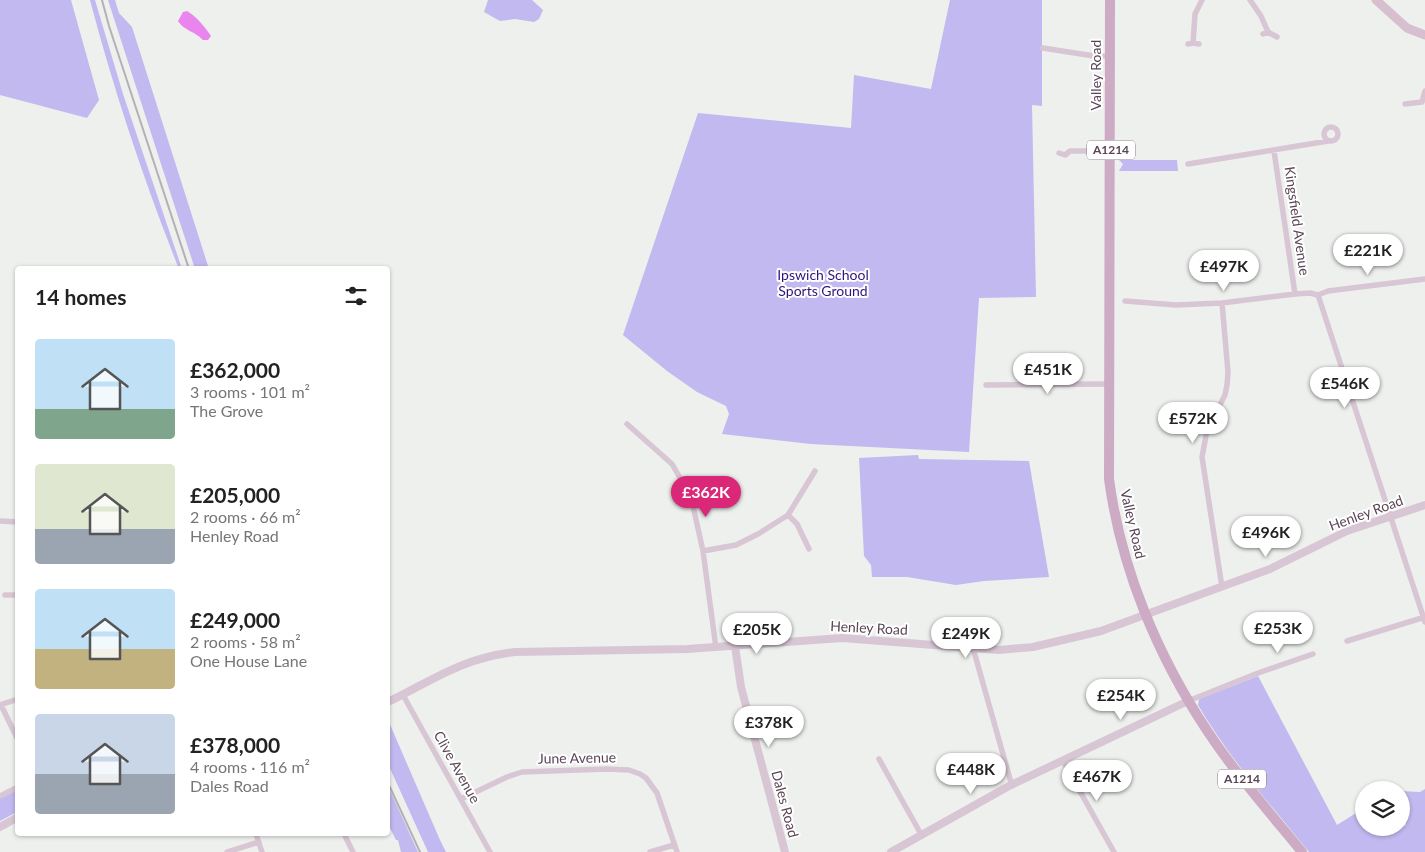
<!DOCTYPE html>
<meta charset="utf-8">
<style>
:root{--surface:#fff;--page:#f2f2f2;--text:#222;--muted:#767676;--accent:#db2777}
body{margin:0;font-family:Lato,sans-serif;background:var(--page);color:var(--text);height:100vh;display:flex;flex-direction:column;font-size:19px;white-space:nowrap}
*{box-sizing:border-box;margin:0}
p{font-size:16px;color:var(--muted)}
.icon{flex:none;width:28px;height:28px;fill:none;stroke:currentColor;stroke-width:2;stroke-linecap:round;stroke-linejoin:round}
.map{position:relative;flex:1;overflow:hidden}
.sheet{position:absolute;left:15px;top:266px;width:375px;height:570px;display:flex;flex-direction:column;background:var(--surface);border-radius:5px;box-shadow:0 1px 4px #0004}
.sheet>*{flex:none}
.buttons{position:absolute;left:1355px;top:781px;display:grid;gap:10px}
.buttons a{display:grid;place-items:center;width:55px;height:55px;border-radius:50%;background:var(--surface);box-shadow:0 1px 4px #0004;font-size:25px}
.price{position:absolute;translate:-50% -42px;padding:0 11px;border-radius:18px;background:#fff;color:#222;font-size:16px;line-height:32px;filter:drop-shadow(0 1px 2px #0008)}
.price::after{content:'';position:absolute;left:50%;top:30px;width:15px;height:11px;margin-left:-8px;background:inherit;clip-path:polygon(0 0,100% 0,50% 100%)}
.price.active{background:var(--accent);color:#fff}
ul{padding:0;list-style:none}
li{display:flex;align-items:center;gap:15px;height:125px;padding:0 20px}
li span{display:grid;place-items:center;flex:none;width:140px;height:100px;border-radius:5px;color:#555}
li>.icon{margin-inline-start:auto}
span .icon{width:60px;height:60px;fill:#fffc;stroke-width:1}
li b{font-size:21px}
h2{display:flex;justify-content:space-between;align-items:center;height:60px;padding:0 20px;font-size:21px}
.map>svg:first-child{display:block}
.green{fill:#c1b9ef}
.water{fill:#ea85ee}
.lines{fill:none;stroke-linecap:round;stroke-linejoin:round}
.minor{stroke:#d8c6d4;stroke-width:5.5}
.tertiary{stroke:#d8c6d4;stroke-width:8}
.secondary{stroke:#d7bfd0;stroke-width:9}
.primary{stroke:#cdabc4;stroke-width:10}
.rail{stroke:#b8afb4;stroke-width:2}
.labels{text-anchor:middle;stroke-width:4;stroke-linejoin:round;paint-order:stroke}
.shield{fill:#fff;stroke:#8c7d89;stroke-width:1}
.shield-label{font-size:12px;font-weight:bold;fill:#5b4556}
.street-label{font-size:14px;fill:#5b4556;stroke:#fff}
.park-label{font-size:14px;fill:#30147d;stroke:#fff}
</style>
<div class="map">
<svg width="1425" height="852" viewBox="0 0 1425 852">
<rect width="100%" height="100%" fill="#edf0ed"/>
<path class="green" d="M0 0H71L99 100 87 118 0 95Z
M90 0H95L123 94 182 269H179C144 181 114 91 90 0Z
M108 0H115L119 13 132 27 209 269H195Z
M488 0H532L543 10 539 19 534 22 515 19 500 21 484 12Z
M950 0H1042V106L1032 105 1036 297 979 298 969 452 811 444 722 434 729 414 726 406 697 392 667 371 623 335 698 113 851 128 854 75 931 89Z
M1119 160H1177L1178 171H1119L1123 164Z
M918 455 919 459 1029 461 1049 577 984 581 956 585 907 577H872L871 565 864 556 859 458Z
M1258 676 1337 825 1364 808V828H1397L1398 829 1406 825 1404 817 1406 814 1404 808H1401V791L1420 792 1425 789V852H1309C1270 804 1229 758 1198 705L1199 699Z
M388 720 440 840 446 852H428L388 764Z
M388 786 418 852H401L398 840H396L388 824Z
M17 789V812L0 821V798Z"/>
<path class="water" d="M187 11C196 16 205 27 211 36L208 40H203C196 32 183 30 178 21L183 12Z"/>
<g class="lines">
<path class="minor" d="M1250 0 1261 16 1268 32
M1263 34 1268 32 1277 37
M1193 43 1195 14 1202 0
M1188 44 1193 43 1199 44
M1043 48 1094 56H1110
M1405 104 1422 102 1425 91
M1324 134a7 7 0 1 1 14 0a7 7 0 1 1-14 0Z
M1274 151 1295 294
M1059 153 1065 155 1070 151H1110
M1188 164 1328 141
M1318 295 1425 622
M1125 301 1176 305 1222 303 1295 294 1310 293 1318 295 1328 291 1425 279
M986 385 1109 384
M627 424 672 464 691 497 703 551 716 648
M788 515 797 524 809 549
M0 521 18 522
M703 551 736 545 758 534 788 515 815 471
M1222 587 1202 457 1207 430 1225 395 1227 385 1228 372 1222 303
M5 595H18
M1347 641 1425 617
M973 648 1012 786
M403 695 490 852
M1188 701 1258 673 1313 654
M0 705 18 699
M1 705 18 740
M879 759 922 836
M1063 761 1114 852
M0 796 18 787
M461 799 507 777 522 772 607 769 629 770 640 774 646 778 657 793 677 852
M256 834 262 852
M344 834 353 852
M227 852 259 842
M650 852 674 845"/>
<path class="tertiary" d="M735 646 741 687 785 852
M388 702C433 680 462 658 515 652L687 649 842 638 973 648 999 650 1033 647 1101 631 1237 581 1270 569 1347 531 1425 505
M0 827 18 817
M891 852 1009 786 1188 701"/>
<path class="secondary" d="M1376 0 1407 28 1425 35"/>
<path class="primary" d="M1110 0 1109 479C1121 569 1158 657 1208 732 1236 774 1270 813 1302 852"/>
<path class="rail" d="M102 0 109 26 189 269
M388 783 420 852"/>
</g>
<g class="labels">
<g class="shield">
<rect x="1087" y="140.5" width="48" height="19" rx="4"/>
<rect x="1218" y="769.5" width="48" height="19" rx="4"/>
</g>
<g class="shield-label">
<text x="1111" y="154">A1214</text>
<text x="1242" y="783">A1214</text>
</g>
<g class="street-label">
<text transform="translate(1096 75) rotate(-90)" y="5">Valley Road</text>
<text transform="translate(1297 221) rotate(82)" y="5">Kingsfield Avenue</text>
<text transform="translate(1366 513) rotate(-20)" y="5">Henley Road</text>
<text transform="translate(1133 524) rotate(77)" y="5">Valley Road</text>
<text transform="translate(869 628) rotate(3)" y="5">Henley Road</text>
<text transform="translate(577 758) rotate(-1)" y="5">June Avenue</text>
<text transform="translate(457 767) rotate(61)" y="5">Clive Avenue</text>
<text transform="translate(785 804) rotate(75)" y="5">Dales Road</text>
</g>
<g class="park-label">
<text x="823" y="280">Ipswich School<tspan x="823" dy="16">Sports Ground</tspan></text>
</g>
</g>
</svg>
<div class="buttons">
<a><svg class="icon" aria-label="layers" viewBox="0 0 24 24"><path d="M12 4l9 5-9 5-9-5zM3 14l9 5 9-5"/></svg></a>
</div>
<b class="price" style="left:1368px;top:276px">£221K</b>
<b class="price" style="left:1224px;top:292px">£497K</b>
<b class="price" style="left:1048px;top:395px">£451K</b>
<b class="price" style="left:1345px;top:409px">£546K</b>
<b class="price" style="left:1193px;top:444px">£572K</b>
<b class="price active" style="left:706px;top:518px">£362K</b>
<b class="price" style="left:1266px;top:558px">£496K</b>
<b class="price" style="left:1278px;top:654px">£253K</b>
<b class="price" style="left:757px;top:655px">£205K</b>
<b class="price" style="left:966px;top:659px">£249K</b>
<b class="price" style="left:1121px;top:721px">£254K</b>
<b class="price" style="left:769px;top:748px">£378K</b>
<b class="price" style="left:971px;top:795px">£448K</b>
<b class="price" style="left:1097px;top:802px">£467K</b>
<section class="sheet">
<h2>14 homes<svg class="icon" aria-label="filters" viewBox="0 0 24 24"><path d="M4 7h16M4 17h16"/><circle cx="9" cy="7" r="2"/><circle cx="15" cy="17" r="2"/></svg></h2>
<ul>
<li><span style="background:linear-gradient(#bfe0f5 70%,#7fa58c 0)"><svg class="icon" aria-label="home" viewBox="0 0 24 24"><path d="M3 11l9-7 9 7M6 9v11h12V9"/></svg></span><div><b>£362,000</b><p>3 rooms · 101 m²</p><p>The Grove</p></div></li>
<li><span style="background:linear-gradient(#dfe7d0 65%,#9aa5b1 0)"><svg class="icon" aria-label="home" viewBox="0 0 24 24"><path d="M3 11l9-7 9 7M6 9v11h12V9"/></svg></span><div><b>£205,000</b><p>2 rooms · 66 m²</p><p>Henley Road</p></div></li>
<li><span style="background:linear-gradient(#bfe0f5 60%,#c2b280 0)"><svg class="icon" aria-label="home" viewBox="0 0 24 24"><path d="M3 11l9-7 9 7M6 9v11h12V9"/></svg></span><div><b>£249,000</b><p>2 rooms · 58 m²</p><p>One House Lane</p></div></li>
<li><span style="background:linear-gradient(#c9d6e8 60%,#9aa5b1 0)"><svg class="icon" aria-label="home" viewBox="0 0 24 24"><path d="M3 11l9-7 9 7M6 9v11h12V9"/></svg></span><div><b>£378,000</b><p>4 rooms · 116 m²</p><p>Dales Road</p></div></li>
</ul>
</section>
</div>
